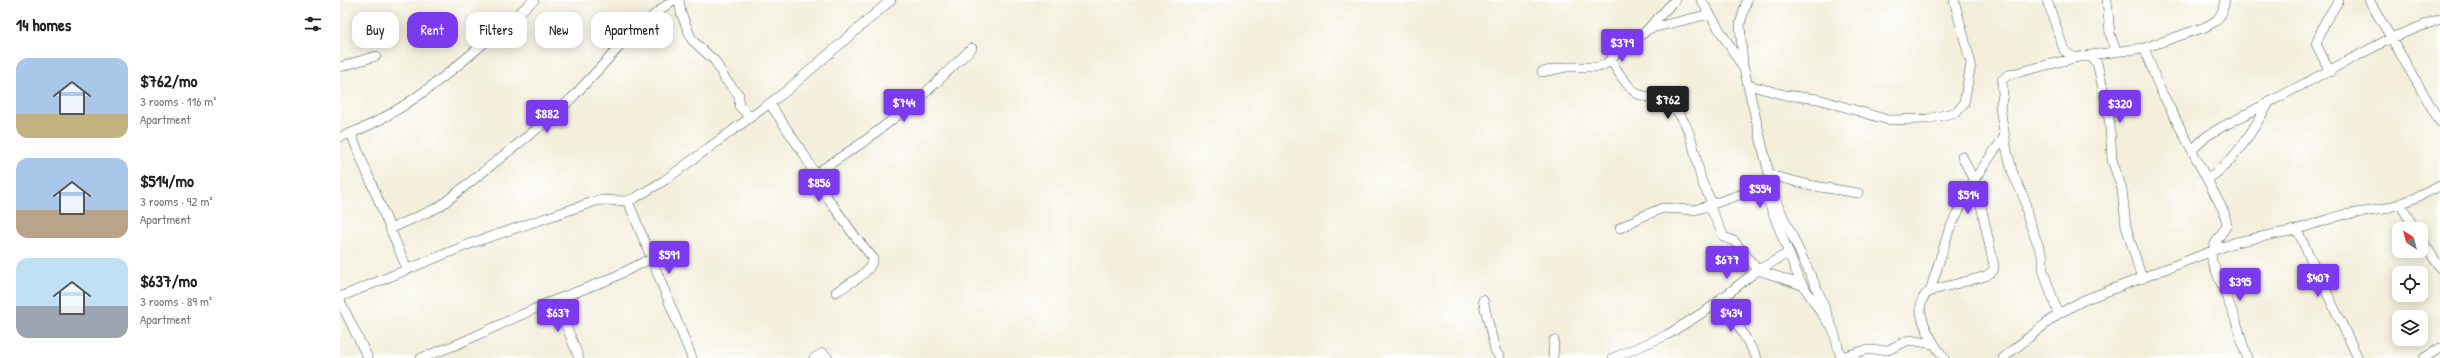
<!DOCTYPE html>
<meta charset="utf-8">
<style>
:root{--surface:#fff;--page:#f6f6f6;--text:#222;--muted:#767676;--accent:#7c3aed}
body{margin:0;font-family:"Patrick Hand",sans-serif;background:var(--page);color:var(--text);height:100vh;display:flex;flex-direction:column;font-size:15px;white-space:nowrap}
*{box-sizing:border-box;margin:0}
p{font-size:13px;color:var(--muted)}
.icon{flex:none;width:22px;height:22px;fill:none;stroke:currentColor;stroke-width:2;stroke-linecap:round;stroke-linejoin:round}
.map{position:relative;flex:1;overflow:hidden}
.panel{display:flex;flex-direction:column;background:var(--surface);width:340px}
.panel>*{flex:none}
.banner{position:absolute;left:12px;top:12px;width:380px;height:36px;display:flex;gap:8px}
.needle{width:26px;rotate:324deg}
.buttons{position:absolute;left:2052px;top:222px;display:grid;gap:8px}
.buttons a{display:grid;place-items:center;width:36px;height:36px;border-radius:8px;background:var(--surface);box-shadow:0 2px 10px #0003;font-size:20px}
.price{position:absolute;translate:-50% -34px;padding:0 9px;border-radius:4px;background:var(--accent);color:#fff;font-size:13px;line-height:26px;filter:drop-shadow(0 1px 2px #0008)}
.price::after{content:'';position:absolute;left:50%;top:24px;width:12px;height:9px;margin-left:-6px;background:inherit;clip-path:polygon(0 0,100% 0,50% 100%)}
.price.on{background:#222;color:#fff}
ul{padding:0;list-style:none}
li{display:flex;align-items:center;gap:12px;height:100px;padding:0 16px}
li span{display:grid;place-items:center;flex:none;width:112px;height:80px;border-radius:12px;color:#555}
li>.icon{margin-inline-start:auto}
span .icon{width:48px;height:48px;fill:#fffc;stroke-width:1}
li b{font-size:17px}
h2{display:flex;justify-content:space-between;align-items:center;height:48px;padding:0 16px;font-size:17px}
.pill{padding:0 14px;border-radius:12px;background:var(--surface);box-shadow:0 2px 10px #0003;font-size:14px;line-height:36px}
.pill.on{background:var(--accent);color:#fff}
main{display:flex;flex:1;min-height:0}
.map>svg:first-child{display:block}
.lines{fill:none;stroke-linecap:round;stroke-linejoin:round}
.minor-casing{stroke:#3f584d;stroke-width:10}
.minor{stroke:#fff;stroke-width:9}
</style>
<main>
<section class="panel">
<h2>14 homes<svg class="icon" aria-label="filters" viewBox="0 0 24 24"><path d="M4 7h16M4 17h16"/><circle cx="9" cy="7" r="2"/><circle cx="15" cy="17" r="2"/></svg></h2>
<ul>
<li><span style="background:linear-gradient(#a9c7e8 70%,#c2b280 0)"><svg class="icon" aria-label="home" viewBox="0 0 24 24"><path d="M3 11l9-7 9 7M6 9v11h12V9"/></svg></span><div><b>$762/mo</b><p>3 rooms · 116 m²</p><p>Apartment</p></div></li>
<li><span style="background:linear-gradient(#a9c7e8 65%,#b9a48a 0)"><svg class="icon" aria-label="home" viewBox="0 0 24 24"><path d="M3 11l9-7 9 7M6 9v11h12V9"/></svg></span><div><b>$514/mo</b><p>3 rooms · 92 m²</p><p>Apartment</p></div></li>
<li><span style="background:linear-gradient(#bfe0f5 60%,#9aa5b1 0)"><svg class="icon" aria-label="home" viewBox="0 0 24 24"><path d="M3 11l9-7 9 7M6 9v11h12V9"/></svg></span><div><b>$637/mo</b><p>3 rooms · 89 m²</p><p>Apartment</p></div></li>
</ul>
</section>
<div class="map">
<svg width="2100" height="358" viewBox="0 0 2100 358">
<rect width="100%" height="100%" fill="#fff"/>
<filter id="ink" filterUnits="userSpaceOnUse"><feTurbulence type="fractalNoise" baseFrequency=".025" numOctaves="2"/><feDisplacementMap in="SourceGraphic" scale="8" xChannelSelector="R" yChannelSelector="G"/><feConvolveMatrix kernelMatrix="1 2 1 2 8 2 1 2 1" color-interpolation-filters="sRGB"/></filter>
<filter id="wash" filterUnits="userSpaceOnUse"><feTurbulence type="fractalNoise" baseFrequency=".012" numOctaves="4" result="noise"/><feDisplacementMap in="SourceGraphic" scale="16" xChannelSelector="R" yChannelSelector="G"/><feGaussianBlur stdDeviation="0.9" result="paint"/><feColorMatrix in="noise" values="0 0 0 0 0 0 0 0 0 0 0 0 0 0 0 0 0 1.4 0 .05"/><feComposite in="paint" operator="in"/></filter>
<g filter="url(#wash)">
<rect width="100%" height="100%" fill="#f3efdb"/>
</g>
<g filter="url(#ink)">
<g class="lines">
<g class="minor-casing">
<path id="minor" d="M339 0 341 13 352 40 375 61 385 79 399 95V106L410 117
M1361 0 1404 69 1435 199 1478 291 1494 332 1501 358
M1707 0 1724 50 1732 57H1751L1757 63 1764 93 1770 125 1772 160 1782 189 1786 226 1802 279
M1767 0 1770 34 1776 50
M2029 0 2100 122
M1308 29 1370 14
M1804 48 1820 89 1884 212 1887 225C1879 238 1871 245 1872 261L1896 321 1907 358
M1271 59C1274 67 1291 92 1298 94 1308 98 1319 97 1328 103 1353 122 1354 155 1362 182 1365 191 1371 196 1371 205
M1403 64 1400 24 1407 0
M0 67 36 56
M1202 72 1226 67H1259L1267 63 1279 50 1304 33 1335 0
M1990 72 1976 44 1985 22 1999 0
M1408 85 1445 95 1478 99 1548 120 1587 119 1617 112 1624 103 1631 64 1614 0
M430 104 465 156 487 197 514 235 533 258C532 273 508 284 496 292
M11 134 67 269
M0 137C70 115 138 47 194 0
M1853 149 1867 136 1880 128 2051 38 2100 19
M475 174 522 143 579 99 632 48
M1429 175 1474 186 1518 193
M1868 179C1896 161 1912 131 1929 103
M288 201 352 358
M2060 204 2075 229
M1369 205 1384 237 1394 241 1418 270
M1280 228 1303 216 1323 208 1355 210 1408 192 1421 193 1429 203 1460 281 1488 323
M50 229 99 207 198 128 231 99 295 30 333 0
M1957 230 2018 358
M2081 238 2100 268
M1418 270 1462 285
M1590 291 1609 230 1634 180 1664 137
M0 297 132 243 259 200 288 201 295 198 325 180 445 92 551 0
M1382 297 1417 358
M216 300 239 358
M1143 300 1155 350 1160 358
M0 301 28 358
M1718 314 1703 270V257L1688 219 1685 200 1673 174 1667 151 1660 107 1663 95 1662 80 1668 75 1743 56 1804 48 1865 27 1876 21 1882 13 1885 0
M1501 357 1526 350H1548L1569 340 1594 344
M81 358 118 344 205 304 270 279 312 258
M474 358 483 353 488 358
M1213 358 1214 340
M1273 358 1327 335 1370 308 1415 272 1448 253
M1604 358C1592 342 1565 301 1593 290L1646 276 1653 271 1654 266 1637 187 1622 156
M1663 358 1718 314 1744 300 1896 242 1955 230 2002 215 2044 209 2073 199 2100 186
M2084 358 2100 348"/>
</g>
<use href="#minor" class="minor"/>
</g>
</g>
</svg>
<div class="buttons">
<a><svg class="needle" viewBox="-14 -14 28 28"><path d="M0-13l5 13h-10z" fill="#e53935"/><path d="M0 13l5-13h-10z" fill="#767676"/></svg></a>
<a><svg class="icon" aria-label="locate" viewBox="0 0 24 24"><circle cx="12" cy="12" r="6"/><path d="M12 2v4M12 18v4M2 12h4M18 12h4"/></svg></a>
<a><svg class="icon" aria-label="layers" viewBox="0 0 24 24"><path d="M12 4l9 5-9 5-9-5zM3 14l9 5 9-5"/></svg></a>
</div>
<b class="price" style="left:1282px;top:63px">$379</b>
<b class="price on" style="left:1328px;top:120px">$762</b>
<b class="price" style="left:564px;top:123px">$744</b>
<b class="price" style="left:1780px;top:124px">$320</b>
<b class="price" style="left:207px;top:134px">$882</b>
<b class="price" style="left:479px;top:203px">$856</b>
<b class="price" style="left:1420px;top:209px">$554</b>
<b class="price" style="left:1628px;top:215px">$514</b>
<b class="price" style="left:329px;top:275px">$591</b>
<b class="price" style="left:1387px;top:280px">$677</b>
<b class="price" style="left:1978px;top:298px">$407</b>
<b class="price" style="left:1900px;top:302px">$395</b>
<b class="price" style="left:218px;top:333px">$637</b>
<b class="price" style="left:1391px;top:333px">$434</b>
<div class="banner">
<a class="pill">Buy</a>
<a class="pill on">Rent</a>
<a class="pill">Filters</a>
<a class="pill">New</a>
<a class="pill">Apartment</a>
</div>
</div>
</main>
